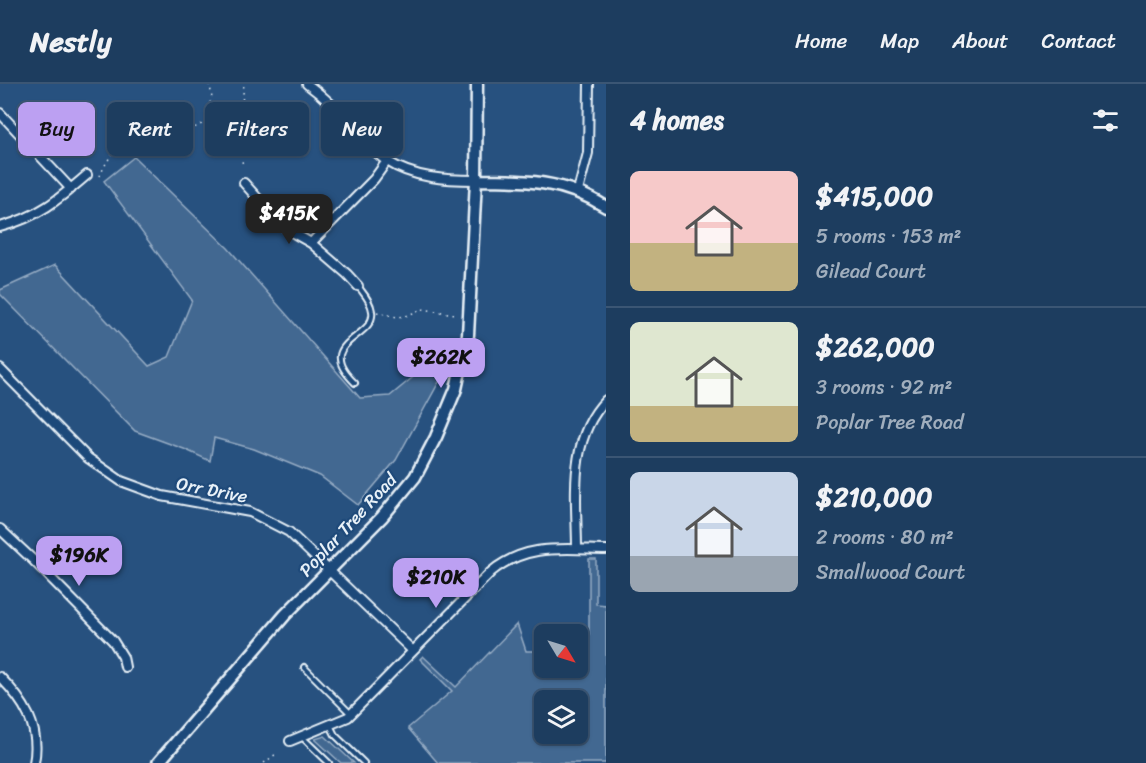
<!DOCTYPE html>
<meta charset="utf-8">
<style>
:root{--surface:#1d3d5f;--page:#2a4868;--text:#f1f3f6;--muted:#a0aebd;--line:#3b5674;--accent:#bca0f2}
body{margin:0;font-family:Sriracha,sans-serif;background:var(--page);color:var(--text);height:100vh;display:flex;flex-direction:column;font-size:22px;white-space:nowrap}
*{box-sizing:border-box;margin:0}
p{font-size:20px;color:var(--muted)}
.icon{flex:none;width:33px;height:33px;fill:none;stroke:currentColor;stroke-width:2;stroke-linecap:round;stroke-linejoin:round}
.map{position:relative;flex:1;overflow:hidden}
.drawer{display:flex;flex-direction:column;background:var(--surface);width:540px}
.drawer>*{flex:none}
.hud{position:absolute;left:18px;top:18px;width:498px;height:54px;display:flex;gap:12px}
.needle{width:39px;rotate:128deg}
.controls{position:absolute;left:534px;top:540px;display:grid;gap:12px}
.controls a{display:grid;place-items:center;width:54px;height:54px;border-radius:9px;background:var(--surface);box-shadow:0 2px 4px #0004,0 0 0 2px var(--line);font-size:30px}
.price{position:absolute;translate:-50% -51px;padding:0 14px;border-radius:12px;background:var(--accent);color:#111;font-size:20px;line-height:39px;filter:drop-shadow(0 2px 3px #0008)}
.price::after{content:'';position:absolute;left:50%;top:36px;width:18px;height:14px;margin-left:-9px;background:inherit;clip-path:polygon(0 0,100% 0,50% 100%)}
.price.selected{background:#222;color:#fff}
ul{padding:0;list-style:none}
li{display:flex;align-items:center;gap:18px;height:150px;padding:0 24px}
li+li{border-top:2px solid var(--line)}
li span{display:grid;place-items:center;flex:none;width:168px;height:120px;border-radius:9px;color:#555}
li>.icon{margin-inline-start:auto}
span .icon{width:72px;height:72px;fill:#fffc;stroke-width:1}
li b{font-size:26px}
h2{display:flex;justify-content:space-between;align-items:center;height:72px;padding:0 24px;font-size:26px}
.chip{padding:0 21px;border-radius:9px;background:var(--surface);box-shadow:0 2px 4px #0004,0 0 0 2px var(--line);font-size:21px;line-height:54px}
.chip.selected{background:var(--accent);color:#111}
header{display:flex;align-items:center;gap:36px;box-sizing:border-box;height:84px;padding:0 30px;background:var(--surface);border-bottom:2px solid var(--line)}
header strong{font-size:28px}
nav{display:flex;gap:33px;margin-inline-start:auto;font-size:21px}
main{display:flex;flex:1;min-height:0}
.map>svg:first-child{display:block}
.green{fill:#436891;stroke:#96acc4;stroke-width:1.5;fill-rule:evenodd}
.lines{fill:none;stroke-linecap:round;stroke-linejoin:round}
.lane-casing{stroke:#e8f1f8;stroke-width:8}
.street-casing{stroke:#e8f1f8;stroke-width:12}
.secondary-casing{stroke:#e8f1f8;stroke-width:15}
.path{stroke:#e8f1f8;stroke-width:1.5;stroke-dasharray:1.5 4.5;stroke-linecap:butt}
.lane{stroke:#1f4a7a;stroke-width:4}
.street{stroke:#1f4a7a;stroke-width:8}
.secondary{stroke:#1f4a7a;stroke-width:10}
.labels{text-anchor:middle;stroke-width:4.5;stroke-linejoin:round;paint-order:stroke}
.street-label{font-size:18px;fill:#e8f1f8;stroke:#1f4a7a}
</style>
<header>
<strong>Nestly</strong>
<nav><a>Home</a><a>Map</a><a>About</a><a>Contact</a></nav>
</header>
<main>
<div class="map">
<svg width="606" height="679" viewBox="0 0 606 679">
<rect width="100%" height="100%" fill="#27517f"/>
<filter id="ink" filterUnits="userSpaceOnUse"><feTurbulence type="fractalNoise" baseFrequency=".0167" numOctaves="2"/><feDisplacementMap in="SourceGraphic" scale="12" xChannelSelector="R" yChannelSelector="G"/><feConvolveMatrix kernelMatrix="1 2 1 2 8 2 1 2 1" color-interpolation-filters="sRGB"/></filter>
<g filter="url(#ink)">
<path class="green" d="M134 73 228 164 360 314 390 312 440 271V296L396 376 358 421 320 392 254 365 214 354 210 377 184 365 135 347 0 210V206L55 181 149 282 169 273 192 216 104 97Z
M589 475H596V520L606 521V679H438L408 644 452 607 420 575 423 572 456 603 517 540 526 567H544V584H578V567H589ZM578 616V650H544V616Z
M325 652 354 679H341L315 655Z"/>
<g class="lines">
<g class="lane-casing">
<path id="lane" d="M355 299C311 257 377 255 372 227 371 217 363 209 358 202
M304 583 350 629
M330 641 335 651 364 679
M302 653 329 679"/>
</g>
<g class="street-casing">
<path id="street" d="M307 0C325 13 339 28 354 44 364 55 374 69 387 77 413 94 445 96 476 96
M0 29 71 105
M244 99 278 137 295 150 311 159 347 190 358 202
M578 107 588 69 589 0
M0 143C38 133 58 116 87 91
M311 159 374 95 387 77
M0 285 88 374 121 397 162 412 250 428 289 448 413 567
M0 445 32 475 113 557 123 573 125 583
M577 465C577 415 567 356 606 316
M0 593C24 617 41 643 34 679
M290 657 348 633 491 488C526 459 563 465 606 466"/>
</g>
<g class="secondary-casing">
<path id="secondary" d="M476 96C525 96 564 96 606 123
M158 679 285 531 382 433 415 393 436 353 456 305 468 251 476 96 477 0"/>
</g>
<path class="path" d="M209 0 212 11 208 28 210 34 215 37 229 38 237 34 241 29 244 0
M234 37 241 53 240 65 243 82
M100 92C104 82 112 67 122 61 149 45 186 56 210 34
M377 228 397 233 406 232 422 225 455 230
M264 679 276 670"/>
<use href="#lane" class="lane"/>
<use href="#street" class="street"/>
<use href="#secondary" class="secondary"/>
</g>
</g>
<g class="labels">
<g class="street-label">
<text transform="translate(212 406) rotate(11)" y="6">Orr Drive</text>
<text transform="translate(348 441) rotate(-47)" y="6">Poplar Tree Road</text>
</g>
</g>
</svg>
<div class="controls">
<a><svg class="needle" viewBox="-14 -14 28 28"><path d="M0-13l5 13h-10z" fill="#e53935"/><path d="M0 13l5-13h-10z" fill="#a0aebd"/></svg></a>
<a><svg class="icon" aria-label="layers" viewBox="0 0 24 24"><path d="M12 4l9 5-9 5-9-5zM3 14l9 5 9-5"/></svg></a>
</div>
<b class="price selected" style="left:289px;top:161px">$415K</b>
<b class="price" style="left:441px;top:305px">$262K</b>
<b class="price" style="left:79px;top:503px">$196K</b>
<b class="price" style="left:436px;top:525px">$210K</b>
<div class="hud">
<a class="chip selected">Buy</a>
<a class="chip">Rent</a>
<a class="chip">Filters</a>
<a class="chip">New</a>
</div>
</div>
<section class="drawer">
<h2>4 homes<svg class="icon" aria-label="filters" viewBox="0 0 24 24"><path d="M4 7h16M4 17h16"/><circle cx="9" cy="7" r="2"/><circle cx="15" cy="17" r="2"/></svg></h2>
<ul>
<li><span style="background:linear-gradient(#f6c9c9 60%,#c2b280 0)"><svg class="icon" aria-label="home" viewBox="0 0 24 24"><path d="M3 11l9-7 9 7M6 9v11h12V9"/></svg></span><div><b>$415,000</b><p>5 rooms · 153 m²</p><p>Gilead Court</p></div></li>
<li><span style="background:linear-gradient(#dfe7d0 70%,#c2b280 0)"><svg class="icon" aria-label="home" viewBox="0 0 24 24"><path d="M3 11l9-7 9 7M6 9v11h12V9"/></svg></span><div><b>$262,000</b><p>3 rooms · 92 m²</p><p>Poplar Tree Road</p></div></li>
<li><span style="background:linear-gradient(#c9d6e8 70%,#9aa5b1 0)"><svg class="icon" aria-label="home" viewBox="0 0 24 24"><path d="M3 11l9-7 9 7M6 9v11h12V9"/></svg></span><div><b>$210,000</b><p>2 rooms · 80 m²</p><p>Smallwood Court</p></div></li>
</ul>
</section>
</main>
